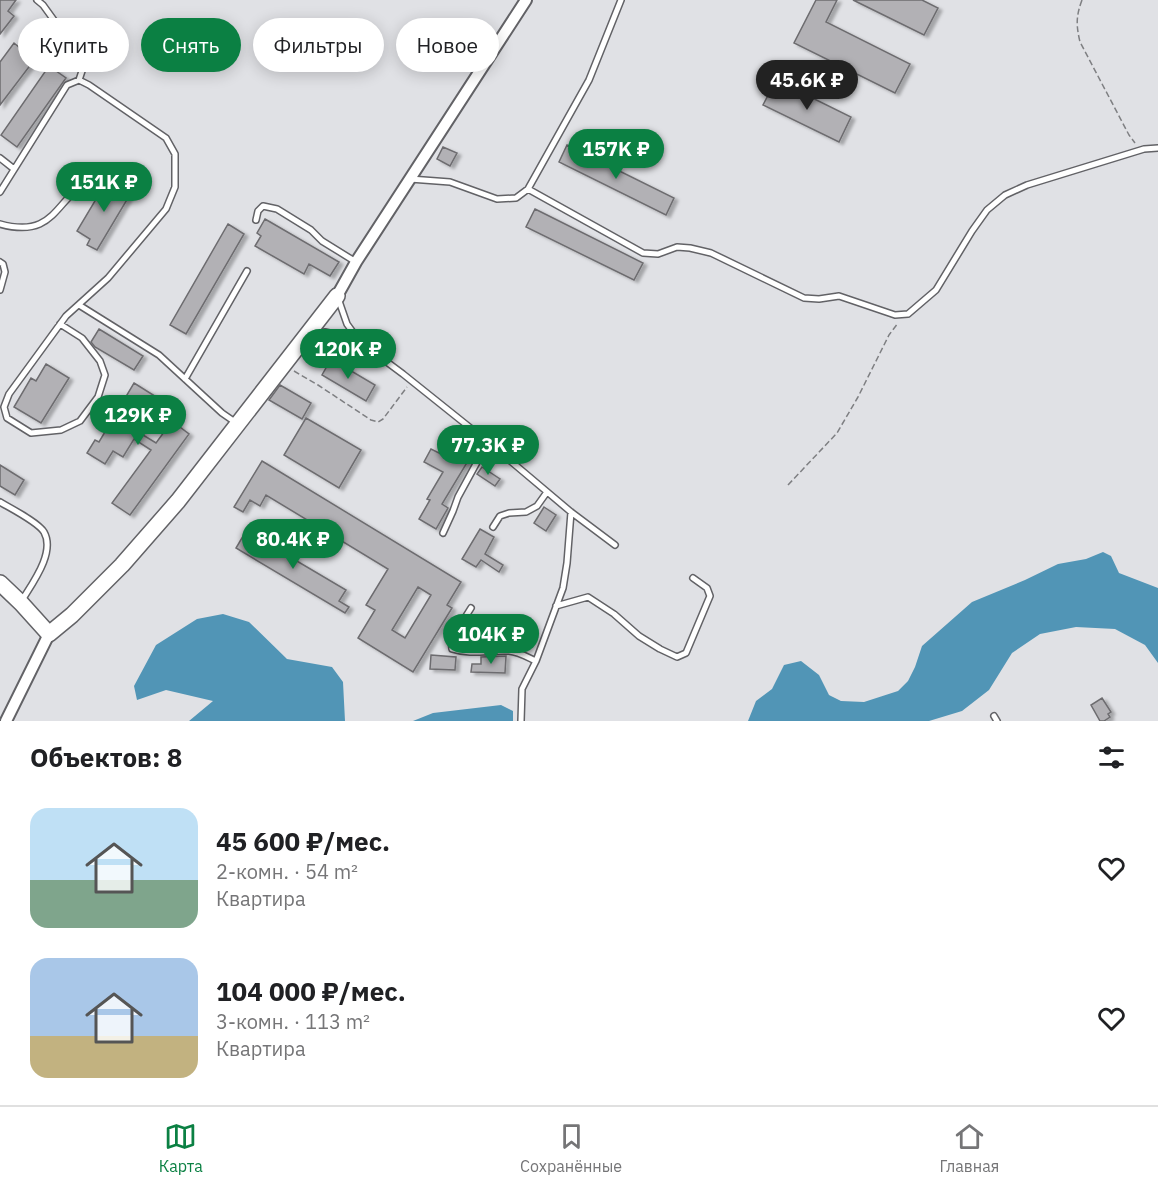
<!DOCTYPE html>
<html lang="ru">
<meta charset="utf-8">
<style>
:root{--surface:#fff;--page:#f2f2f2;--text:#202124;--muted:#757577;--line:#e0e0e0;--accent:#0b8043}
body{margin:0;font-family:"IBM Plex Sans",sans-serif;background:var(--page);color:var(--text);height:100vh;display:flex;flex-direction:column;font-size:22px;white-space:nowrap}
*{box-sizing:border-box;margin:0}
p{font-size:20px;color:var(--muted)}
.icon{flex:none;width:33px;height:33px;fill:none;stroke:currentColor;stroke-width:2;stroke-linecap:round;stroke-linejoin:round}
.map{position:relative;height:721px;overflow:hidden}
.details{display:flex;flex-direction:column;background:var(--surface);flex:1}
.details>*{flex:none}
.hud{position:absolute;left:18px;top:18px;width:600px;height:54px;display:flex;gap:12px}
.price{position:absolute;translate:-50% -51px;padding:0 14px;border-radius:21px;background:var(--accent);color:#fff;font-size:20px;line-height:39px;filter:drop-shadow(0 2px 3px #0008)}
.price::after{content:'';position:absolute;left:50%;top:36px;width:18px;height:14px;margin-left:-9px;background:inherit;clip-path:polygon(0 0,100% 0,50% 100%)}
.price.current{background:#222;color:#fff}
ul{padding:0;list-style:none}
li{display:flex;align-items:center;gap:18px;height:150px;padding:0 30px}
li span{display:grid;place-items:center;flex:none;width:168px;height:120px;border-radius:18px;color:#555}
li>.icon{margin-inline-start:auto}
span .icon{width:72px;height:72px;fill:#fffc;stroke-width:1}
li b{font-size:26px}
h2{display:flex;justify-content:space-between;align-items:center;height:72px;padding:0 30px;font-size:26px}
.tag{padding:0 21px;border-radius:27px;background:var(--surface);box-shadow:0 3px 15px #0003;font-size:21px;line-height:54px}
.tag.current{background:var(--accent);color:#fff}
.menu{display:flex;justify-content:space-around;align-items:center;height:84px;border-top:2px solid var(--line);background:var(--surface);font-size:16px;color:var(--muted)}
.menu a{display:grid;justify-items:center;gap:3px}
.menu .current{color:var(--accent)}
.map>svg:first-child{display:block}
.water{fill:#5195b6}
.building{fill:#b2b1b5;stroke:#6d6c6f;stroke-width:1.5;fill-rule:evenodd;filter:url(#shadow)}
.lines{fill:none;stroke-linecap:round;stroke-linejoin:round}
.lane-casing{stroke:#626266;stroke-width:8}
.street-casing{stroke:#626266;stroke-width:14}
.secondary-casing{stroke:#626266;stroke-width:18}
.path{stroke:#7e7f82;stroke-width:1.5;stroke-dasharray:6 3;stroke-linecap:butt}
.lane{stroke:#fff;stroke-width:5}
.street{stroke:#fff;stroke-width:10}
.secondary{stroke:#fff;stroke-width:15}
</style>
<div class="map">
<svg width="1158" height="721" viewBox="0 0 1158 721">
<defs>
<filter id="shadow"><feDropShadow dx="4" dy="2.5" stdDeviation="1.5" flood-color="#0004"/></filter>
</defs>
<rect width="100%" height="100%" fill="#e0e1e5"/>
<path class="water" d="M1103 552 1111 556 1119 573 1158 588V663L1145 645 1115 629 1076 627 1040 634 1012 653 989 690 962 711 929 721H748L756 701 772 689 784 665 801 661 819 675 829 695 841 701 864 702 898 691 908 681 915 667 922 646 972 602 1025 580 1058 564 1086 559Z
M223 614 249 622 287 659 332 667 343 682 345 721H189L213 701 166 690 137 700 134 686 156 645 197 619Z
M501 705 513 711V721H413L433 713Z"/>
<path class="building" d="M0 0H16L8 11 14 16 0 34Z
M816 0H837L826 22 910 64 895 93 794 43Z
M853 0H922L938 8 924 35Z
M30 35 37 41 27 54 35 59 0 105V62L14 43 20 48Z
M49 66 66 78 17 147 1 135Z
M776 80 851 117 839 142 763 105Z
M567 145 674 198 666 215 559 162Z
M443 147 457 153 450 166 437 159Z
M108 179 131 193 97 250 87 245 90 239 77 231Z
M535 209 643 263 634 280 526 227Z
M265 219 339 262 330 276 309 264 304 274 255 246 261 236 257 233Z
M228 224 244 234 186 334 170 325Z
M99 329 143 356 134 370 95 347 91 342Z
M331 359 375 385 366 401 322 375Z
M46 364 69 378 41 423 14 407 31 378 36 381Z
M134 383 158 398 138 432 156 443 172 421 189 434 130 515 112 503 151 450 134 439 123 457 113 451 105 464 87 453 95 440 99 442Z
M280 385 311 403 302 419 269 400Z
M306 418 361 450 339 488 284 455Z
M457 448 471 456 442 504 448 508 436 529 419 519 430 500 427 499 443 472 424 462 431 449 451 459Z
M262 461 461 582 447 605 452 608 413 672 358 638 375 610 366 605 388 569 266 495 260 506 250 500 243 512 234 507ZM418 587 431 595 405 638 392 630Z
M0 465 24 480 15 495 0 486Z
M482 467 500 479 495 486 477 474Z
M544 507 556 515 546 531 534 523Z
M480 529 494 537 485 554 503 565 499 572 481 560 476 567 462 559Z
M246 531 346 590 339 601 349 607 345 613 236 548Z
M431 655 456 657 455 670 430 669Z
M506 656 505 673 471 672 472 664H481V657Z
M1102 698 1111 712 1108 714 1110 717 1104 721H1100L1091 705Z"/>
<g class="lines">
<g class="lane-casing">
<path id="lane" d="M0 158 14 169
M410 179 450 182 497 199 516 198 528 189 589 80 621 0
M528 189 643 253 658 254 677 247 690 248 711 253 804 298 819 299 839 296 895 315 908 314 936 290 972 231 987 210 1005 195 1027 185 1144 149 1158 148
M0 192 67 85 79 80 83 68 77 54 62 41 56 23 43 5 37 0
M256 220 258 211 263 206 277 209 311 230 322 241 356 262
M0 224C55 239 54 201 90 179 96 175 105 173 112 170
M0 262 3 264 5 272 0 290
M339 301 347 324 360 342
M79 305 159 355 222 413 235 422
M60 324 82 338 100 361 105 375 98 397 80 421 61 430 31 433 7 418 4 407 9 394 66 316 108 278 166 209 175 187V154L166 138 89 85 79 80
M311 335 325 332 338 335 360 342 403 374 488 442 571 512 615 545
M185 379 247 271
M0 502C10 508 38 522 44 532 56 553 31 585 21 602
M493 527 500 516 509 513 526 512 537 506 547 492
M443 533 453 511 458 497 488 442
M556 606 588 597 614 614 639 636 660 649 677 657 686 653 710 596 707 588 693 578
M471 608 451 640 452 649C470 655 490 650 509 651 519 652 527 657 536 661
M994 716 997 721
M521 721 522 689 536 661 563 588 567 563 571 512"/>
</g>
<g class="street-casing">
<path id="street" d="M337 296 356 262 526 0
M6 721 49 634"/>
</g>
<g class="secondary-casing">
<path id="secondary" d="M0 583 21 603 49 634 72 615 122 565 178 501 337 296"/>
</g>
<path class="path" d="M1082 0C1076 16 1076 25 1080 42L1129 135 1135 143
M294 371 318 385 371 420 378 422 383 419 407 387
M788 485 837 433 858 397 889 335 898 323"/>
<use href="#lane" class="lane"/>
<use href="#street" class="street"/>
<use href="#secondary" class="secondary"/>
</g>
</svg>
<b class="price current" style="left:807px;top:111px">45.6K ₽</b>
<b class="price" style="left:616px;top:180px">157K ₽</b>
<b class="price" style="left:104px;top:213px">151K ₽</b>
<b class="price" style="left:348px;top:380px">120K ₽</b>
<b class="price" style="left:138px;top:446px">129K ₽</b>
<b class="price" style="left:488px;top:476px">77.3K ₽</b>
<b class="price" style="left:293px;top:570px">80.4K ₽</b>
<b class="price" style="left:491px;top:665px">104K ₽</b>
<div class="hud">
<a class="tag">Купить</a>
<a class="tag current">Снять</a>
<a class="tag">Фильтры</a>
<a class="tag">Новое</a>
</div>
</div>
<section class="details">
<h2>Объектов: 8<svg class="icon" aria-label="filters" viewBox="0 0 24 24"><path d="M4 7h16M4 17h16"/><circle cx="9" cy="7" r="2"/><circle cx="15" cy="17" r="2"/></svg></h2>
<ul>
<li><span style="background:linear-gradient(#bfe0f5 60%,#7fa58c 0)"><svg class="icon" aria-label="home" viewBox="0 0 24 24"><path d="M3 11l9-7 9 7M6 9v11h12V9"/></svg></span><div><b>45 600 ₽/мес.</b><p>2-комн. · 54 m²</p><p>Квартира</p></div><svg class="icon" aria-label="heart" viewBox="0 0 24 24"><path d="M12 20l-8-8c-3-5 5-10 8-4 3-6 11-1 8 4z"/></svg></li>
<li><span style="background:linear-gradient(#a9c7e8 65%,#c2b280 0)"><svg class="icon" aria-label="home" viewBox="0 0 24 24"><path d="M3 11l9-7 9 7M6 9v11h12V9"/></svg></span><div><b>104 000 ₽/мес.</b><p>3-комн. · 113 m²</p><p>Квартира</p></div><svg class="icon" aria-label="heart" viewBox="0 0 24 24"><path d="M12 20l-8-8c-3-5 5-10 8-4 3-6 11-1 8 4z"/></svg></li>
</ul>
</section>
<nav class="menu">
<a class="current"><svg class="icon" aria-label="map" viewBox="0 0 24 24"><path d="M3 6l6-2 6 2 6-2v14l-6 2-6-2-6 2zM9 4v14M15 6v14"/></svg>Карта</a>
<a><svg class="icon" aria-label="saved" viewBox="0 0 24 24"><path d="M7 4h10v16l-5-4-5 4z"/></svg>Сохранённые</a>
<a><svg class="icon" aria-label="home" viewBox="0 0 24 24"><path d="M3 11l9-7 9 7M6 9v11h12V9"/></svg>Главная</a>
</nav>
